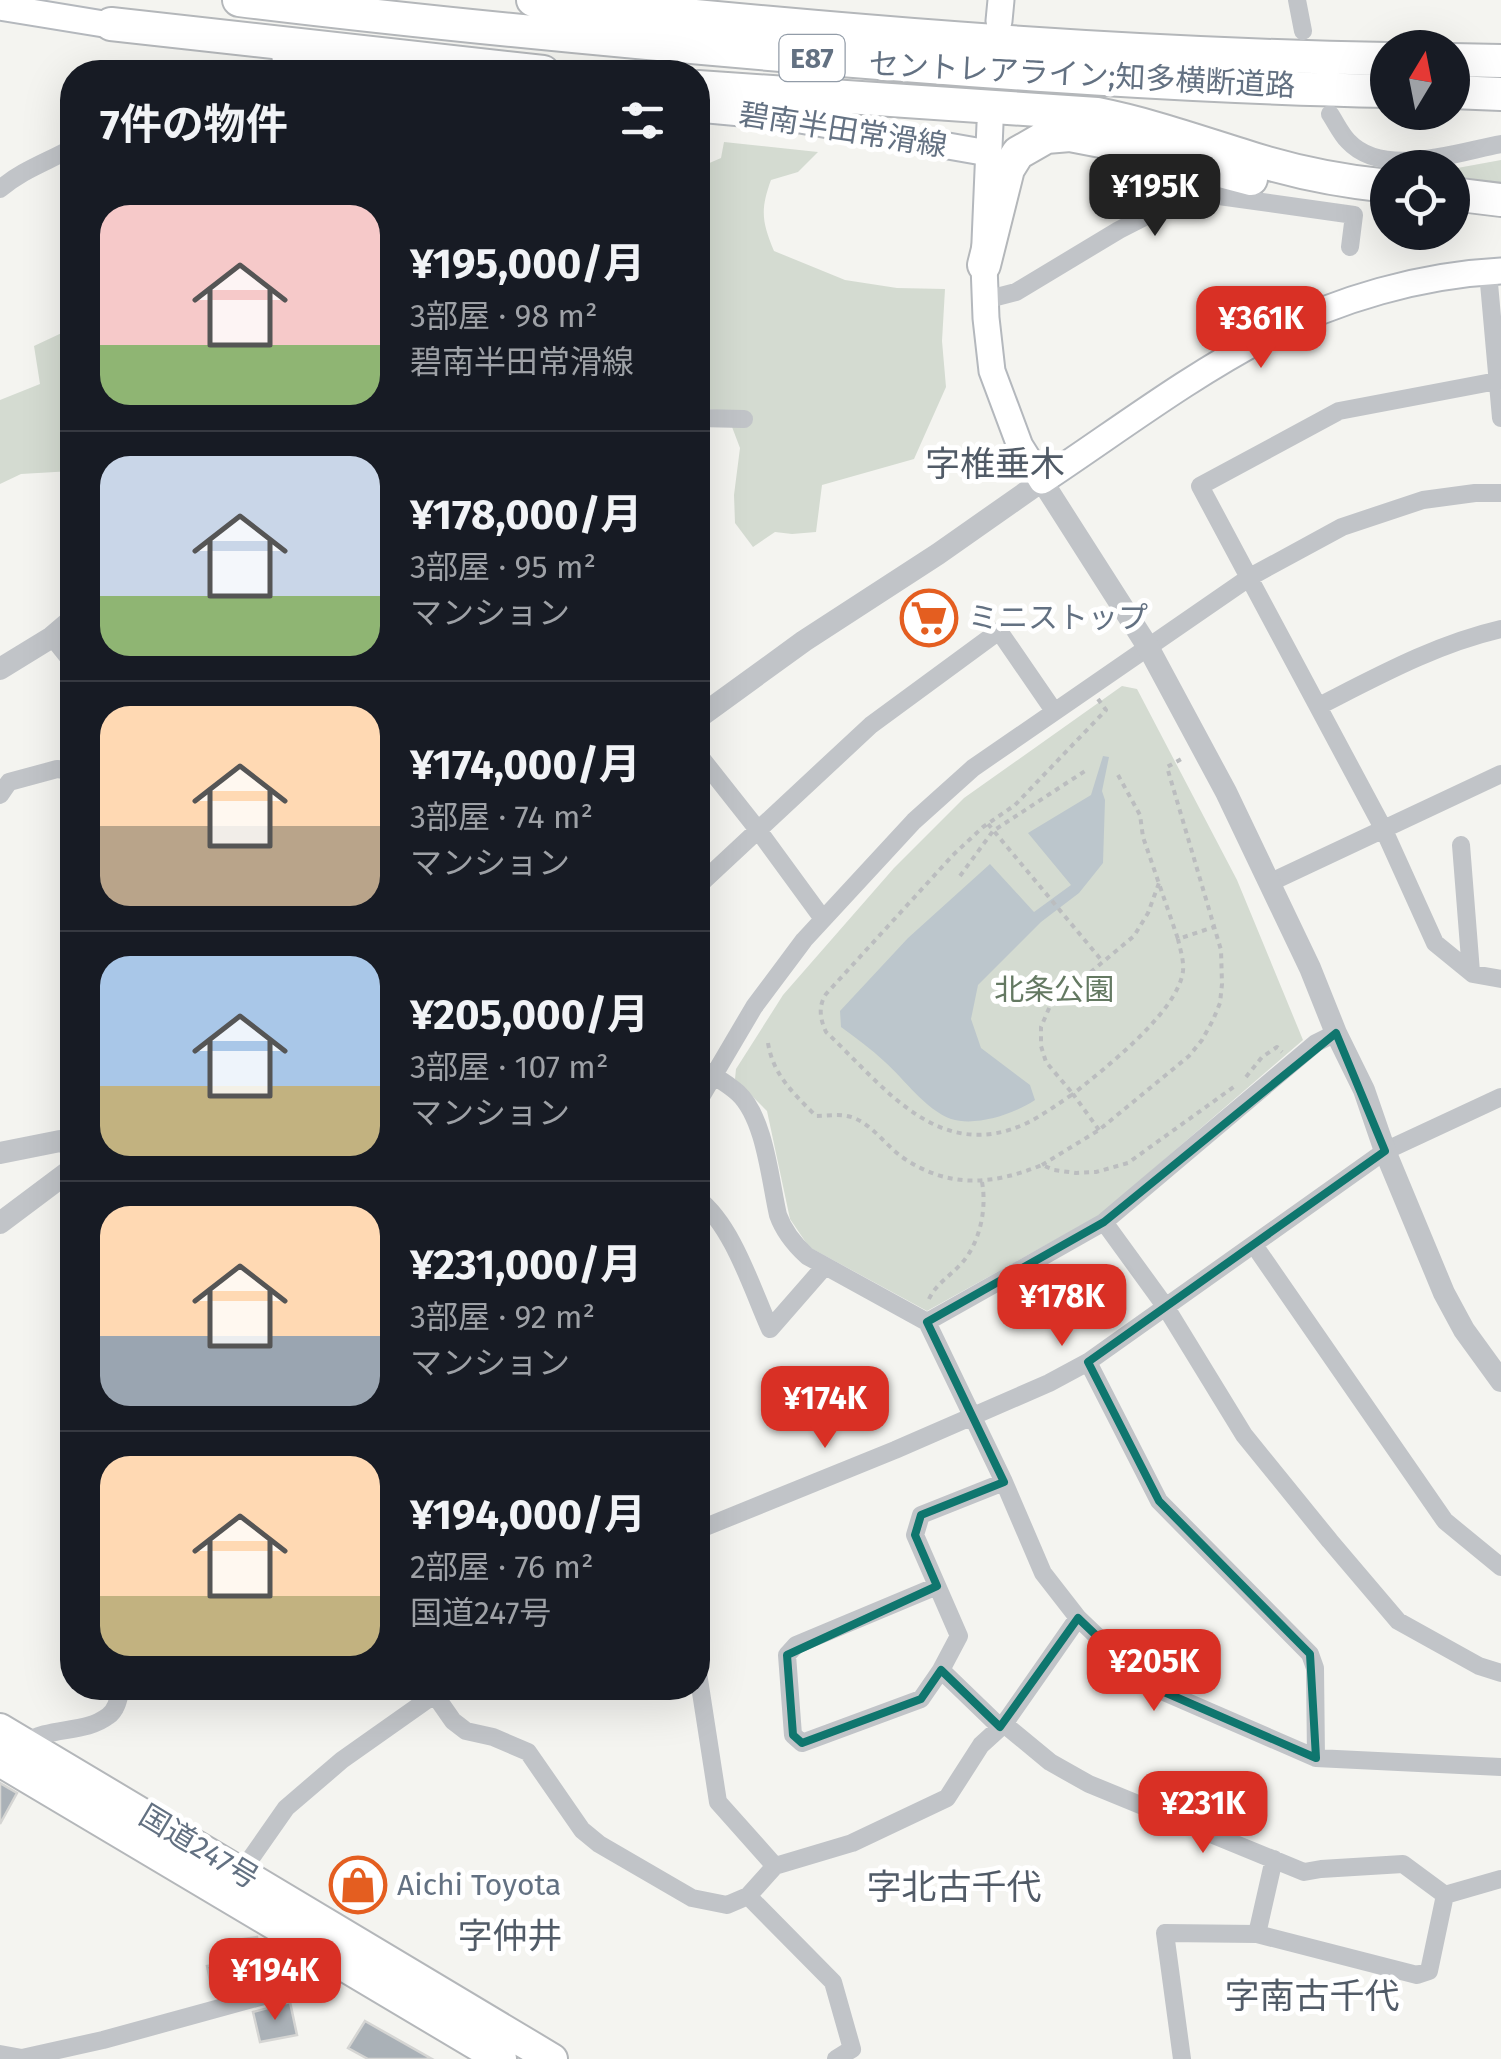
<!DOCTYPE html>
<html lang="ja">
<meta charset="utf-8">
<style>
:root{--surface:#171b24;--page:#242831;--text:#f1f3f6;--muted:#9ea1a6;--line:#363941;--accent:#d93025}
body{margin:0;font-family:"Fira Sans","Noto Sans JP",sans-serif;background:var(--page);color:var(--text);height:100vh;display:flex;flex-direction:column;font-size:38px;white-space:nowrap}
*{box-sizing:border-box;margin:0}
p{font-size:32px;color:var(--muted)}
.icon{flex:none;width:55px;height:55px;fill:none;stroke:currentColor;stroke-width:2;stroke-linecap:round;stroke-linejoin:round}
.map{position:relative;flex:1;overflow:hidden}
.details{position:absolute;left:60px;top:60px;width:650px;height:1640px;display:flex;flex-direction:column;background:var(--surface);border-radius:40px;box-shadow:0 10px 40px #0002}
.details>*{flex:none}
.needle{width:65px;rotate:10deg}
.tools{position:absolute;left:1370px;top:30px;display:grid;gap:20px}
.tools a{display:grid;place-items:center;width:100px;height:100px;border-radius:50%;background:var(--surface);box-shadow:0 10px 40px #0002;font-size:50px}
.price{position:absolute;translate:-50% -85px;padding:0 22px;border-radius:20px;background:var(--accent);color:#fff;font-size:32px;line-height:65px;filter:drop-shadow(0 2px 5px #0008)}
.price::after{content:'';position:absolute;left:50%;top:60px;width:30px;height:22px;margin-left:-15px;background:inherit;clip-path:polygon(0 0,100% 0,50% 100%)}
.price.selected{background:#222;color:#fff}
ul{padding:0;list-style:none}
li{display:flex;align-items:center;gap:30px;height:250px;padding:0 40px}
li+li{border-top:2px solid var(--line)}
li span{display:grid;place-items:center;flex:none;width:280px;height:200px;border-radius:30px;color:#555}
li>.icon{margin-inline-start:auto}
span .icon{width:120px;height:120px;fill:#fffc;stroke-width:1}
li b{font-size:42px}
h2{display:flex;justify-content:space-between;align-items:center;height:120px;padding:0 40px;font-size:42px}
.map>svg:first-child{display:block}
.green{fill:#d4dbd1}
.water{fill:#bcc6cc}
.building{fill:#aab1b7;stroke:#d5d5d3;stroke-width:2.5}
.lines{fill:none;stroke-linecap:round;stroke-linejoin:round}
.secondary-casing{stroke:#b4b8bd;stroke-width:29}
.trunk-casing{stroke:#b4b7ba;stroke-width:34}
.motorway-casing{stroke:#b4b7ba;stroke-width:36}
.path{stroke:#bbbdbf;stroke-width:4;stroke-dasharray:5 5;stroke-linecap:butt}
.minor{stroke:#c1c4c8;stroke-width:18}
.tertiary{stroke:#c1c4c8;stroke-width:22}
.secondary{stroke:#fff;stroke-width:25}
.trunk{stroke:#fff;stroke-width:30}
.motorway{stroke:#fff;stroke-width:32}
.marked{fill:none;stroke:#0f766e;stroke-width:8;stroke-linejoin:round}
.labels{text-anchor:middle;stroke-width:10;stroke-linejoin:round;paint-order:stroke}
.shield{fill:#fff;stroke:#929ca8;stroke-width:2.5}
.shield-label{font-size:28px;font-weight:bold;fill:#637182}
.street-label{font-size:30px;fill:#637182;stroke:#fff}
.poi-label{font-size:30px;fill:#637182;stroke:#fff;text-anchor:start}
.park-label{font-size:30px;fill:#647962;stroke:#fff}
.quarter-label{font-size:35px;fill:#515b67;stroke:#fff}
</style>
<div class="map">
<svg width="1501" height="2059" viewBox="0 0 1501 2059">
<rect width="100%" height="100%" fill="#f4f4f0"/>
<path class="green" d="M724 142 818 152 798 172 771 180C760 210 762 222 774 251L845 280 897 288 945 289 942 341 946 387 914 459 822 485 816 532 792 534 775 532 753 547 735 523 734 495 740 448 726 411 698 408V168L721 158Z
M1501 160V185L1453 180 1452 169Z
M66 331 65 379 72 391V471L21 474 0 484V400L40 384 34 346Z
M1122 686 1137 689 1237 880 1303 1040 1100 1215 927 1311 809 1247 790 1219 767 1111 735 1079 736 1069 783 995 894 868 964 798Z"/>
<path class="water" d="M1103 756 1109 757 1102 791 1105 800 1103 863 1079 893 1041 922 978 985 971 1019 981 1048 1030 1085 1035 1100C1014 1114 976 1127 951 1119 925 1109 905 1080 885 1062 871 1049 856 1038 841 1027L840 1011 908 938 990 864 1034 912 1071 885 1028 833 1091 795Z"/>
<path class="building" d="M0 1783 17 1793 0 1824Z
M257 1937 264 1983 247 1988 246 1984 212 1990 207 1966 239 1961 236 1940Z
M290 2002 297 2035 260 2042 253 2012Z
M365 2021 432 2059H368L348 2048Z"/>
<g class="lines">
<g class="secondary-casing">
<path id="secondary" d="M0 7 128 28
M999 21 1001 0
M285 58 383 72
M698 109 783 117 988 153
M990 124 984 265 986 318 992 371 1020 446 1042 481C1116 432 1188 377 1267 336 1337 299 1421 275 1501 271"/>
</g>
<g class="trunk-casing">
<path id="trunk" d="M0 1729 552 2059
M0 1761 501 2059"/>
</g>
<g class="motorway-casing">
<path id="motorway" d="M239 0C427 23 616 41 805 57 999 73 1193 87 1388 91
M533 0C817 29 1102 54 1388 59
M111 24 543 72
M1452 60 1501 61
M698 87 1097 114C1147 124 1193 140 1241 155 1289 171 1338 181 1388 186
M1452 92 1501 94
M1452 194 1501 200
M984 265 1008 169 1018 153 1046 137 1070 135 1122 145 1251 179"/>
</g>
<path class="path" d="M1098 699 1106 710 1015 805 983 827 953 855 826 994C818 1006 820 1019 826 1032 884 1086 938 1165 1027 1123 1043 1115 1058 1104 1073 1094L1046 1062 1041 1046V1027L1050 1006 1134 936 1148 913 1159 883
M1118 775 1140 815 1143 837 1178 939
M988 824 1103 962
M960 876 993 831 1085 771
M768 1043C773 1075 794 1094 816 1116 826 1116 837 1114 847 1116 869 1120 884 1144 902 1157 948 1189 993 1185 1042 1165L1054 1170 1076 1173 1096 1172 1128 1163 1235 1086
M1246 1077 1262 1057 1277 1047 1282 1052
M1099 1130 1073 1094C1104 1069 1178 1012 1183 971 1184 960 1180 949 1178 939L1214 927
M1042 1165 1099 1130 1189 1056 1202 1040 1213 1020 1220 1003 1222 984 1221 950 1167 767 1185 757
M929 1299C936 1284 950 1276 961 1264 980 1243 987 1209 982 1182"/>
<path class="minor" d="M1297 0 1303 31
M1330 114C1336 123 1341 134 1348 141 1383 179 1458 152 1501 144
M0 189C22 170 47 162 72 148
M1488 272 1501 418
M985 300 1016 292 1119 230 1164 207 1194 199 1219 196 1354 215 1350 247
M1497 381 1339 411 1200 486 1383 828 1435 943 1473 974 1501 979
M698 418 744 419
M52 637 72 662
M1319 706C1378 676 1436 644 1501 629
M698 754 758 830 823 919
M0 795 9 782 57 769 72 771
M1461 845 1471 972
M1269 883 1501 774
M698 886 871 725 999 631 1054 711
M698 1067C711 1074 727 1083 738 1093 765 1118 770 1180 778 1215 784 1232 794 1244 807 1256L927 1322 1004 1482 1043 1573 1078 1618 1148 1685 1316 1758 1501 1767
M698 1102 754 1007 804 940 914 821 973 768 1250 577 1342 527 1423 500 1475 493H1501
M698 1199C733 1226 752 1289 770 1329L825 1266
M1104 1222 1165 1306 1244 1435 1330 1541 1398 1621 1479 1666 1501 1673
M1254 1245 1445 1521 1501 1567
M927 1322 1104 1222 1316 1043 1336 1033
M1088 1362 1159 1501 1310 1654 1315 1668 1316 1758
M698 1530 895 1450 1049 1383 1088 1362 1385 1151 1501 1097
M937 1586 796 1645 787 1655 793 1735 802 1743 921 1699 941 1670
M698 1673 718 1802 775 1866
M430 1688 453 1721 466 1731 493 1737 528 1752 582 1830 599 1844 692 1898 727 1905 748 1896 775 1866 852 1843 947 1798 981 1745 1004 1724 1078 1618
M1004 1724 1050 1762 1089 1784 1304 1872 1321 1869 1403 1864 1445 1895
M1000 1727 941 1670 959 1636 915 1535 921 1515 1004 1482
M25 1743C49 1726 85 1734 108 1716 117 1710 119 1697 121 1688
M237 1878 286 1808 342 1760 444 1688
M748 1896 833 1982 852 2049 836 2059
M1257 1934 1274 1859
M0 2054 22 2058 103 2040 318 1981 330 1973 337 1963
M1182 2059 1165 1933 1257 1934 1417 1975 1429 1971 1445 1895 1501 1879"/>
<path class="tertiary" d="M0 669 52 637 72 620
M698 718 804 641 938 554 1042 481 1148 647 1226 792 1310 968 1336 1033 1364 1090 1385 1151 1444 1293 1464 1330 1501 1381
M0 1153 60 1141 72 1145
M0 1223 72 1169"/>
<use href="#secondary" class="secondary"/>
<use href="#trunk" class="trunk"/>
<use href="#motorway" class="motorway"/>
</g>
<path class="marked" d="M1336 1033 1385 1151 1088 1362 1159 1501 1310 1654 1316 1758 1148 1685 1078 1618 1000 1727 941 1670 921 1699 802 1743 793 1735 787 1655 937 1586 915 1535 921 1515 1004 1482 927 1322 1104 1222Z"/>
<defs>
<g id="supermarket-ring" transform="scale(2.875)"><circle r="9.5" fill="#fff" stroke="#e45e20" stroke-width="1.5"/><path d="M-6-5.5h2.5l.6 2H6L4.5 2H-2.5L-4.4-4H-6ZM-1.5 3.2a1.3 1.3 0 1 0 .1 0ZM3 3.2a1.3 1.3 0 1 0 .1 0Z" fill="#e45e20"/></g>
<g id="shop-ring" transform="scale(2.875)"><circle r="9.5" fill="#fff" stroke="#e45e20" stroke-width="1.5"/><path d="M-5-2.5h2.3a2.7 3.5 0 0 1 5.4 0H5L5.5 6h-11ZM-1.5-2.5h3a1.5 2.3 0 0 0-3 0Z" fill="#e45e20"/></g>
</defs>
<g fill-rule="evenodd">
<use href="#supermarket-ring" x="929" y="618"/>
<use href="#shop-ring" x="358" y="1885"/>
</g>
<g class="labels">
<rect class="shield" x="779.5" y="35" width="65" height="46" rx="8"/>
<g class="shield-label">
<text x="812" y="68">E87</text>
</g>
<g class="street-label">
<text transform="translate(1082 75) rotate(3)" y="10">セントレアライン;知多横断道路</text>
<text transform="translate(843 130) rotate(9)" y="10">碧南半田常滑線</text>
<text transform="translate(199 1847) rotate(31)" y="10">国道247号</text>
</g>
<g class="poi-label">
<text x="968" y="628">ミニストップ</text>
<text x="397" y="1895">Aichi Toyota</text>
</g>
<g class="park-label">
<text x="1054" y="1000">北条公園</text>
</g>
<g class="quarter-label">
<text x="995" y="476">字椎垂木</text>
<text x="954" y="1899">字北古千代</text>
<text x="510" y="1948">字仲井</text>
<text x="1312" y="2008">字南古千代</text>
</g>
</g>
</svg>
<div class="tools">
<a><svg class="needle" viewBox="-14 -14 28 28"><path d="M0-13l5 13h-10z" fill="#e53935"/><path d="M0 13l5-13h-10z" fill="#9ea1a6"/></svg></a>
<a><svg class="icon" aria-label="locate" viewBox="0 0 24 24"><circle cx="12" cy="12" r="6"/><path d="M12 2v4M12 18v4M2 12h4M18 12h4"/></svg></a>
</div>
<b class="price selected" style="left:1155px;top:239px">¥195K</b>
<b class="price" style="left:1261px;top:371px">¥361K</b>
<b class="price" style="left:1062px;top:1349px">¥178K</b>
<b class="price" style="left:825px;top:1451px">¥174K</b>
<b class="price" style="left:1154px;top:1714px">¥205K</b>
<b class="price" style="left:1203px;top:1856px">¥231K</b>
<b class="price" style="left:275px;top:2023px">¥194K</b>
<section class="details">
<h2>7件の物件<svg class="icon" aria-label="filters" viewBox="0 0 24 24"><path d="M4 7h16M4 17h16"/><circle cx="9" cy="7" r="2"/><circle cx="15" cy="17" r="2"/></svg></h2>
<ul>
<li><span style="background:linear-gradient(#f6c9c9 70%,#8fb573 0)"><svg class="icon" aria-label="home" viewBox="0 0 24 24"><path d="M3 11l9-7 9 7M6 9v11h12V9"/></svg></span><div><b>¥195,000/月</b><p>3部屋 · 98 m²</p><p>碧南半田常滑線</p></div></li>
<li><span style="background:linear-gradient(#c9d6e8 70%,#8fb573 0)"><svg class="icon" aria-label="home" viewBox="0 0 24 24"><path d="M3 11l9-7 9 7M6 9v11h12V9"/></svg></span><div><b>¥178,000/月</b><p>3部屋 · 95 m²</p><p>マンション</p></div></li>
<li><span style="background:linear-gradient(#ffd9b3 60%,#b9a48a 0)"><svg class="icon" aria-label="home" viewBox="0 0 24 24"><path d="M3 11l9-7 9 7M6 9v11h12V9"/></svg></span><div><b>¥174,000/月</b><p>3部屋 · 74 m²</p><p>マンション</p></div></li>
<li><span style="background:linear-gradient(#a9c7e8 65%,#c2b280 0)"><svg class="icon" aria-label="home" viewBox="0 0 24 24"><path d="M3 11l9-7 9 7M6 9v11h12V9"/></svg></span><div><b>¥205,000/月</b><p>3部屋 · 107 m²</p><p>マンション</p></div></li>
<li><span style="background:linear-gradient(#ffd9b3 65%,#9aa5b1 0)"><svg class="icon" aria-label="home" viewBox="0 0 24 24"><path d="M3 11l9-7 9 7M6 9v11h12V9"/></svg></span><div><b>¥231,000/月</b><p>3部屋 · 92 m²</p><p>マンション</p></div></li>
<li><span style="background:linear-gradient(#ffd9b3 70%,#c2b280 0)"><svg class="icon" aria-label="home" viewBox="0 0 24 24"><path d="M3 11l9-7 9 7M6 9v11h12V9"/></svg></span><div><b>¥194,000/月</b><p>2部屋 · 76 m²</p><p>国道247号</p></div></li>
</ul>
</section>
</div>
